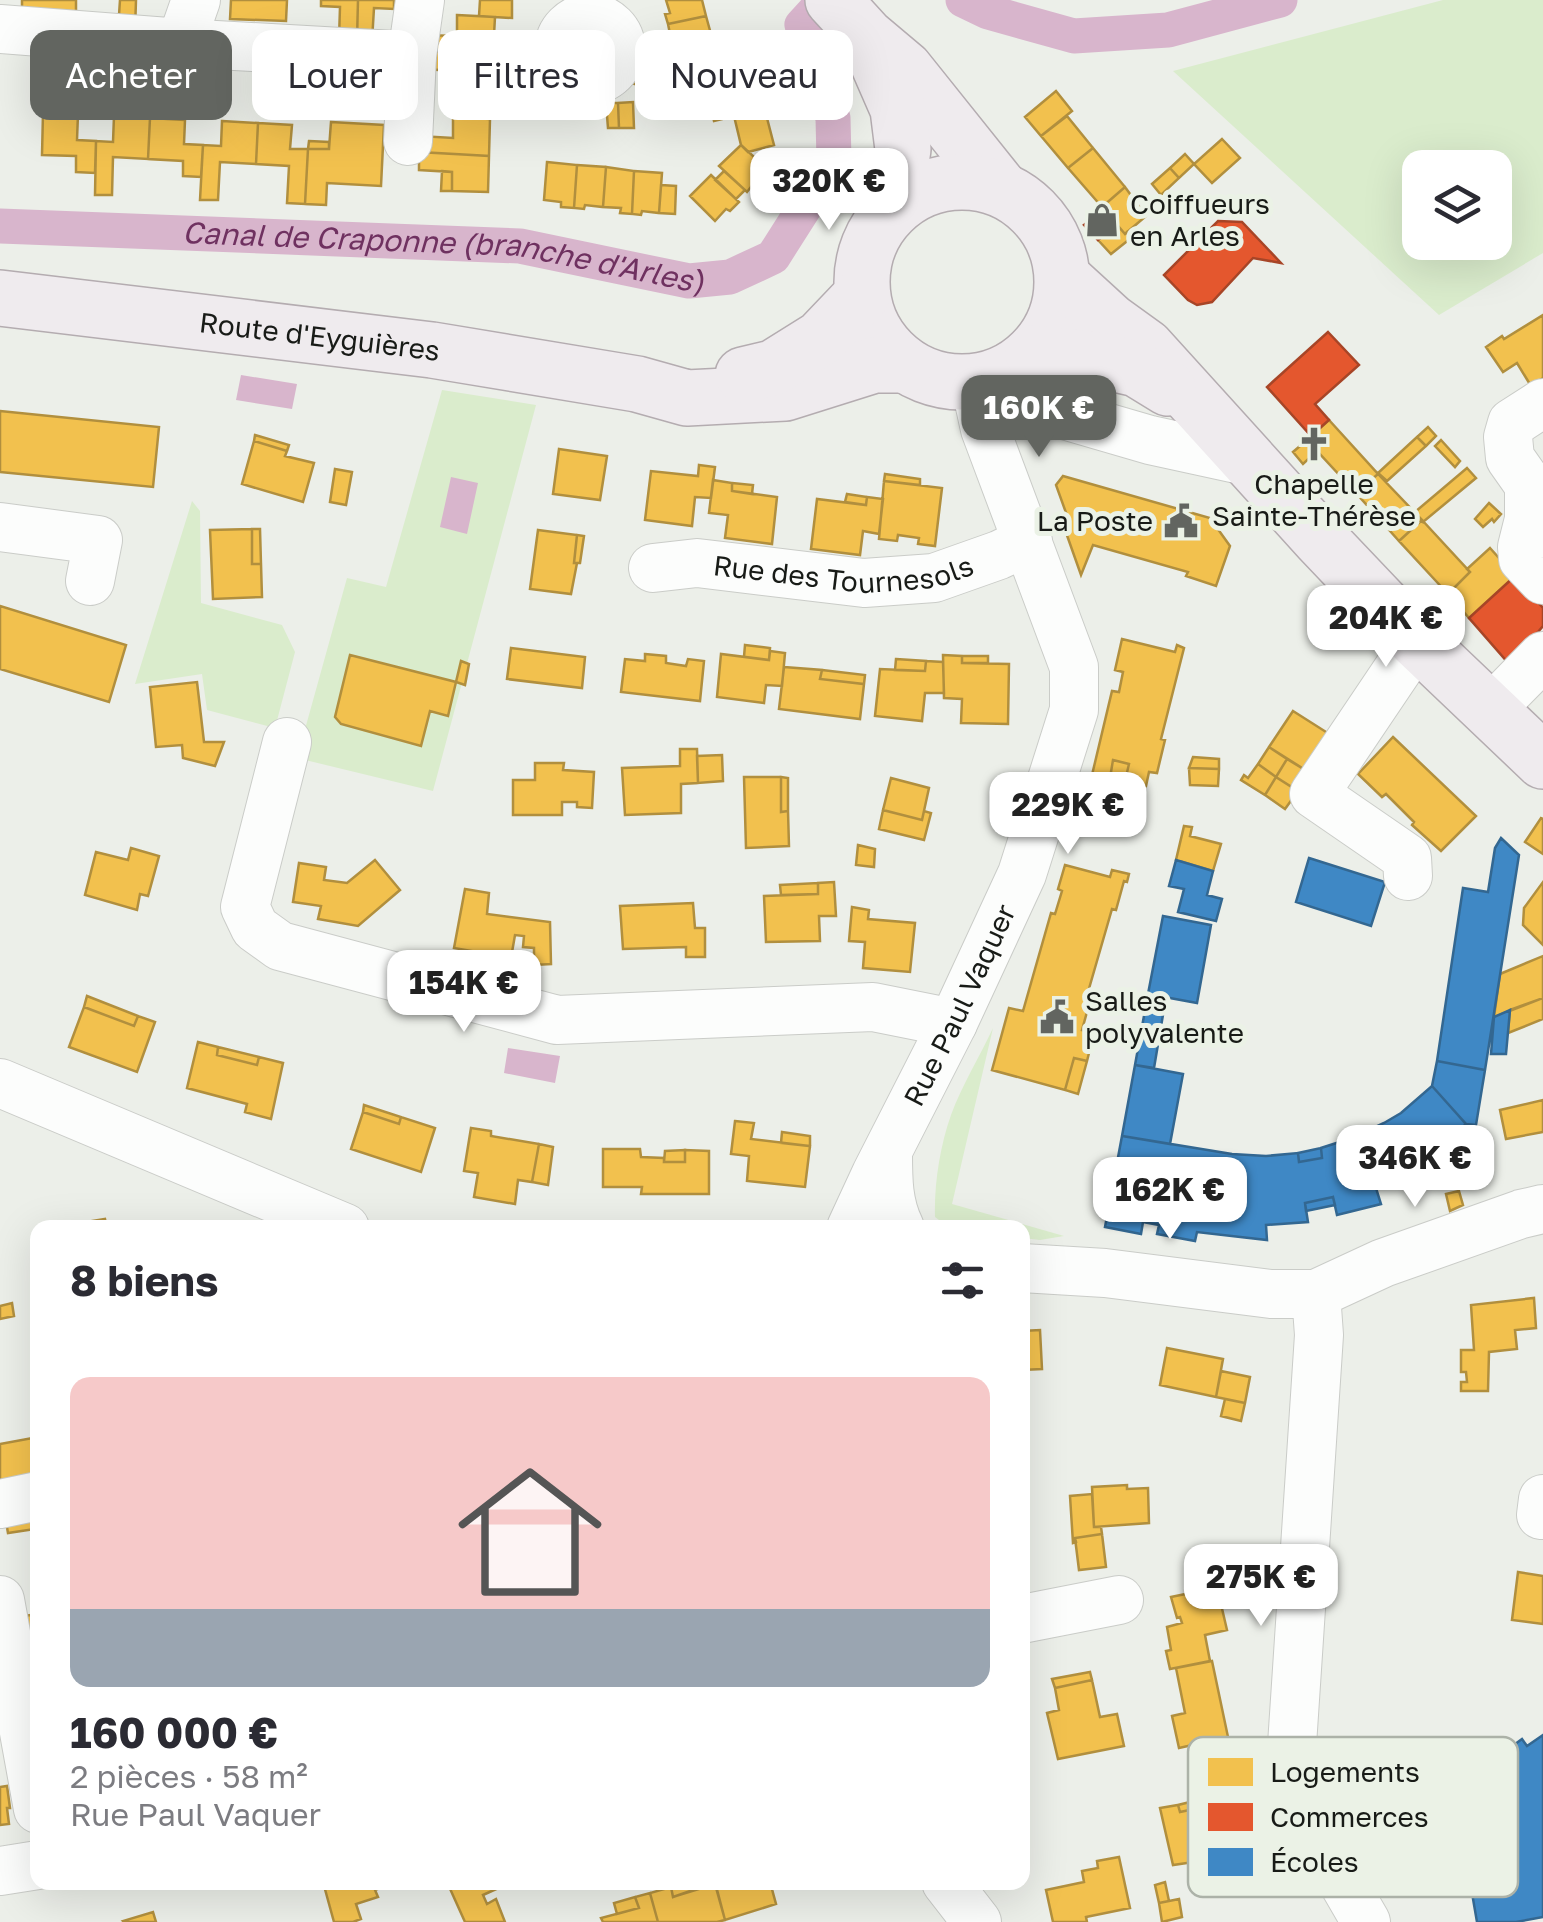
<!DOCTYPE html>
<html lang="fr">
<meta charset="utf-8">
<style>
:root{--surface:#fff;--page:#f7f7f7;--text:#2b2b33;--muted:#7c7c81;--line:#e1e1e2;--accent:#626560}
body{margin:0;font-family:"Golos Text",sans-serif;background:var(--page);color:var(--text);height:100vh;display:flex;flex-direction:column;font-size:38px;white-space:nowrap}
*{box-sizing:border-box;margin:0}
p{font-size:32px;color:var(--muted)}
.icon{flex:none;width:55px;height:55px;fill:none;stroke:currentColor;stroke-width:2;stroke-linecap:round;stroke-linejoin:round}
.map{position:relative;flex:1;overflow:hidden}
.side{position:absolute;left:30px;top:1220px;width:1000px;height:670px;display:flex;flex-direction:column;background:var(--surface);border-radius:20px;box-shadow:0 10px 40px #0002}
.side>*{flex:none}
.banner{position:absolute;left:30px;top:30px;width:1000px;height:90px;display:flex;gap:20px}
.buttons{position:absolute;left:1402px;top:150px;display:grid;gap:20px}
.buttons a{display:grid;place-items:center;width:110px;height:110px;border-radius:20px;background:var(--surface);box-shadow:0 10px 40px #0002;font-size:50px}
.price{position:absolute;translate:-50% -85px;padding:0 22px;border-radius:20px;background:#fff;color:#222;font-size:32px;line-height:65px;filter:drop-shadow(0 2px 5px #0008)}
.price::after{content:'';position:absolute;left:50%;top:60px;width:30px;height:22px;margin-left:-15px;background:inherit;clip-path:polygon(0 0,100% 0,50% 100%)}
.price.selected{background:var(--accent);color:#fff}
ul{padding:0;list-style:none}
li{display:grid;align-content:center;gap:20px;height:530px;padding:0 40px}
li+li{border-top:2px solid var(--line)}
li span{display:grid;place-items:center;height:310px;border-radius:20px;color:#555}
li>.icon{margin-inline-start:auto}
span .icon{width:180px;height:180px;fill:#fffc;stroke-width:1}
li b{font-size:42px}
h2{display:flex;justify-content:space-between;align-items:center;height:120px;padding:0 40px;font-size:42px}
.pill{padding:0 35px;border-radius:20px;background:var(--surface);box-shadow:0 10px 40px #0002;font-size:35px;line-height:90px}
.pill.selected{background:var(--accent);color:#fff}
.map>svg:first-child{display:block}
.green{fill:#daeccc;fill-rule:evenodd}
.water{fill:#d8b5cc}
.homes{fill:#f2c14e;stroke:#b18f3e;stroke-width:2.5}
.shops{fill:#e4572e;stroke:#a74527;stroke-width:2.5}
.schools{fill:#3f88c5;stroke:#336791;stroke-width:2.5}
.lines{fill:none;stroke-linecap:round;stroke-linejoin:round}
.canal{stroke:#d8b5cc;stroke-width:35}
.minor-casing{stroke:#caccc8;stroke-width:50}
.major-casing{stroke:#b4acb0;stroke-width:58}
.minor{stroke:#fcfdfc;stroke-width:48}
.major{stroke:#efebee;stroke-width:55}
.labels{text-anchor:middle;stroke-width:10;stroke-linejoin:round;paint-order:stroke}
.poi-label{font-size:28px;fill:#181b17;stroke:#ebf2e6;text-anchor:start}
.street-label{font-size:28px;fill:#181b17;stroke:#ebf2e6}
.water-label{font-size:30px;font-style:italic;fill:#6f3160;stroke:#ebf2e6}
.key{fill:#ebf2e6;stroke:#acb2a8;stroke-width:2.5}
.key-label{font-size:28px;fill:#181b17}
</style>
<div class="map">
<svg width="1543" height="1922" viewBox="0 0 1543 1922">
<rect width="100%" height="100%" fill="#ecefe9"/>
<path class="green" d="M1443 0H1543V253L1439 315 1173 71ZM1420 168H1495V242H1420Z
M442 390 536 405 433 791 297 758 347 578 386 587Z
M192 501 200 511 201 603 282 625 295 652 275 728 207 710 202 674 135 684Z
M993 1028 952 1204 1064 1236 1040 1240 1023 1238 1022 1228 953 1227 947 1226 935 1217C934 1184 940 1146 951 1115 962 1085 980 1056 993 1028Z"/>
<path class="water" d="M241 375 297 384 292 409 236 400Z
M451 477 478 483 467 534 440 527Z
M508 1048 560 1056 555 1083 504 1073Z"/>
<path class="homes" d="M22 0H76V13L22 10Z
M120 0H136L135 31 118 30Z
M231 0H287L286 21 230 19Z
M321 0H358L357 40 339 39 340 7 321 6Z
M358 0H394V9L374 8 372 41 357 40Z
M480 0H512V18L479 16Z
M666 0H702L706 16 668 24 665 14 670 13Z
M457 15 495 17 493 53 423 51 424 35 457 36Z
M706 16 714 45 680 54 674 33 670 34 668 24Z
M726 42 733 71 695 80 692 69 696 68 692 50Z
M423 51 493 53 492 90 456 89V71L423 69Z
M637 59 667 66 664 79 634 71Z
M634 71 664 79 661 92 631 83Z
M733 71 743 114 714 121 711 107 706 109 701 89 697 90 695 80Z
M1056 91 1072 111 1041 136 1025 117Z
M761 95 774 145 748 152 741 145 734 116 743 114 740 100Z
M43 102 67 103 66 114 43 113Z
M633 102 634 128H619L618 103Z
M606 103H618L619 128H608Z
M43 113 78 114 77 140 96 141 95 173 76 172V156L42 155Z
M114 116 150 118 148 159 113 157 112 195H95L96 141 113 142Z
M1067 116 1093 148 1068 168 1041 136Z
M453 117 490 119 489 156 419 152 420 136 453 138Z
M150 118 185 120 184 144 203 145 201 177 183 176V161L148 159Z
M222 121 258 123 256 164 220 162 218 200H200L203 145 221 146Z
M331 122 384 125 381 186 327 183 326 205 305 204 308 149H329Z
M258 123 292 125 290 149H308L305 204 287 203 289 166 256 164Z
M1222 139 1240 158 1212 183 1194 164Z
M309 141 329 142V149H308Z
M741 145 766 168 747 192 719 166Z
M1093 148 1125 187 1102 207 1068 168Z
M419 152 489 156 488 192 452 191V172L419 170Z
M1185 154 1194 164 1179 178 1170 168Z
M547 162 577 165 574 208 561 207V202L544 200Z
M577 165 606 167 603 207 585 205 584 209 574 208Z
M606 167 634 171 632 214 620 213 621 208 603 207Z
M1170 168 1179 178 1161 195 1152 184Z
M442 171 452 172V191H441Z
M634 171 662 173 659 213 642 211 641 215 632 214Z
M724 171 745 190 736 199 715 180Z
M711 175 739 202 730 211 726 209 715 221 690 196Z
M661 185 676 186 675 214 659 213Z
M1125 187 1146 216 1125 234 1102 207Z
M1117 225 1125 234 1127 232 1131 238 1111 254 1098 240Z
M1543 315V378L1531 386 1517 363 1503 372 1486 347 1502 336 1504 339Z
M0 411 159 427 153 487 0 472Z
M1329 420 1378 474 1356 493 1307 440Z
M1428 427 1436 436 1426 446 1417 437Z
M255 435 289 445 287 451 254 441Z
M1417 437 1426 446 1387 481 1378 473Z
M1307 440 1317 451 1303 464 1293 452Z
M1441 440 1460 461 1455 467 1435 446Z
M254 441 287 451 285 456 314 463 303 502 242 484Z
M559 449 607 456 600 500 553 494Z
M699 465 715 467 711 498 695 497 692 526 645 520 651 471 698 476Z
M1467 468 1476 478 1423 522 1415 512Z
M335 469 352 472 346 505 330 502Z
M885 474 920 479V485L884 481Z
M1378 474 1422 520 1399 541 1356 493Z
M1063 476 1210 518 1230 546 1216 586 1186 576 1188 572 1093 545 1081 575 1063 524 1069 521 1056 485Z
M713 480 732 483V491L777 497 772 544 725 538 728 515 709 513Z
M884 481 942 488 935 546 918 544 919 538 898 535 897 541 879 539Z
M732 483 753 485 752 494 732 491Z
M847 494 867 497 866 505 845 502Z
M867 497 883 499 879 534 863 531 860 555 811 549 817 499 866 505Z
M1489 503 1501 514 1494 522 1492 519 1483 527 1475 519Z
M1422 520 1470 572 1448 594 1399 541Z
M252 529H260L261 564H252Z
M252 529V564H261L262 597 213 599 210 530Z
M538 530 577 535 574 563H577L571 594 530 589Z
M577 535 584 536 580 563H574Z
M1490 548 1515 576 1469 618 1448 594 1470 572 1467 569Z
M0 606 126 645 109 702 0 669Z
M1122 639 1175 652 1177 645 1184 648 1161 739 1165 740 1157 773 1149 772 1146 786 1125 781 1129 764 1113 760 1110 778 1092 775 1112 691 1119 692 1123 672 1115 670Z
M745 645 770 648 769 660 744 657Z
M511 648 585 657 582 688 507 679Z
M770 651 785 653 782 686 766 685 764 703 717 697 721 654 769 660Z
M645 654 666 656V663L686 666 688 659 704 661 700 701 621 692 625 659 645 661Z
M350 655 456 682 448 716 430 711 421 746 341 724 335 717Z
M943 655 962 656V663L1009 664 1008 724 961 723 962 699 944 698Z
M962 656H988V663H962Z
M896 659 926 661 925 671 895 670Z
M461 661 469 664 465 685 456 682Z
M926 661 943 662 944 693H925L922 721 875 716 880 669 925 671Z
M784 667 822 670 820 679 864 684 860 719 779 709Z
M822 670 865 675 864 684 820 679Z
M197 682 204 742H224L215 766 183 758 182 745 156 747 150 687Z
M1293 711 1334 737 1310 773 1269 747Z
M1393 737 1476 816 1441 851 1412 825 1414 822 1386 794 1382 797 1358 774Z
M1269 747 1287 759 1276 777 1258 764Z
M680 749H697L698 783 681 784V813L625 815 622 768 680 766Z
M722 755 723 781 698 783 697 756Z
M1193 757 1219 759V769L1189 768Z
M1287 759 1310 773 1298 791 1276 777Z
M1113 760 1129 764 1125 781 1110 778Z
M535 763H564L563 770 594 772 592 808 577 807V802H562V815H513V780H535Z
M1258 764 1276 777 1265 795 1241 780 1244 775 1248 778Z
M1189 768 1219 769 1218 786 1190 785Z
M744 777H781V812L788 811 789 846 746 848Z
M781 777 788 778V811L781 812Z
M1276 777 1298 791 1285 809 1265 795Z
M891 778 929 788 922 820 883 810Z
M883 810 922 820 924 811 931 813 924 840 879 829Z
M1541 818 1543 819V854L1525 842Z
M1184 826 1192 827 1190 836 1221 844 1213 871 1176 860Z
M858 845 875 849 874 867 856 865Z
M131 848 159 856 148 896 140 894 137 910 85 895 96 852 128 860Z
M375 860 400 890 358 926 318 919 321 906 293 902 299 863 326 867 324 880 347 883Z
M1065 865 1110 877 1112 870 1129 874 1127 882 1124 881 1116 910 1112 909 1086 999 1090 1001 1082 1030 1094 1033 1087 1061 1074 1058 1065 1090 992 1070 1009 1008 1023 1011 1051 913 1055 914 1062 891 1058 889Z
M834 882 836 916H819L820 941 766 942 764 896 818 894V883Z
M1543 882V945L1523 925 1524 908Z
M818 883V894L781 895 780 885Z
M465 889 489 893 487 914 550 922 551 964 534 965V948L523 947 524 936 515 935 511 958 454 948Z
M693 903 695 928H705V957H686V947L623 949 620 906Z
M852 907 869 910 868 919 915 923 910 972 863 968 865 942 849 941Z
M1543 956V998L1494 1017 1500 974Z
M87 996 138 1016 134 1026 84 1007Z
M1543 998V1019L1508 1033 1510 1010Z
M84 1007 134 1026 138 1016 155 1022 137 1072 69 1047Z
M198 1042 218 1047 217 1055 257 1065 259 1057 283 1063 271 1119 245 1112 247 1104 187 1088Z
M218 1047 259 1057 257 1065 217 1055Z
M1074 1058 1087 1061 1078 1094 1065 1090Z
M1543 1100V1132L1506 1139 1500 1110Z
M364 1105 401 1117 399 1124 363 1112Z
M363 1112 399 1124 401 1117 435 1128 421 1172 351 1149Z
M735 1121 754 1123 751 1139 810 1146 805 1187 747 1181 749 1156 731 1154Z
M471 1128 491 1131V1136L539 1144 532 1182 518 1180 515 1204 474 1197 478 1173 464 1171Z
M782 1132 810 1136V1146L781 1143Z
M539 1144 553 1147 548 1185 532 1182Z
M603 1149H640L641 1157 664 1158V1162H685V1150L709 1151V1194H641L642 1187H603Z
M685 1150V1162H664L665 1151Z
M1459 1191 1463 1205 1450 1211 1446 1194Z
M105 1219 107 1228H75L74 1224Z
M1534 1298 1536 1328 1515 1330 1517 1349 1489 1352 1488 1391H1461V1382H1467L1466 1372H1461V1350H1474L1471 1305Z
M12 1303 14 1316 0 1319V1306Z
M1040 1330 1042 1369 1022 1370V1331Z
M1167 1348 1223 1359 1216 1397 1160 1385Z
M1221 1371 1250 1377 1245 1403 1216 1397Z
M1225 1399 1245 1403 1241 1421 1221 1416Z
M38 1437V1479L0 1487V1444Z
M1127 1485V1489L1148 1488 1149 1523 1094 1527 1092 1487Z
M1092 1494 1094 1527H1101L1102 1534 1075 1538 1076 1542 1073 1543 1070 1496Z
M32 1511 35 1529 8 1533 5 1516Z
M1102 1534 1106 1567 1079 1570 1075 1538Z
M1518 1572 1543 1576V1624L1512 1620Z
M1200 1591 1203 1603 1220 1600 1227 1630 1205 1635 1210 1661 1170 1669 1166 1651 1171 1650 1167 1627 1182 1623 1180 1617 1177 1618 1171 1597Z
M38 1614V1656L31 1657 24 1616Z
M1212 1661 1228 1737 1179 1748 1172 1716 1185 1713 1176 1668Z
M1090 1672 1092 1680 1055 1688 1052 1679Z
M1092 1680 1100 1717 1117 1714 1124 1746 1058 1759 1047 1713 1059 1710 1055 1688Z
M7 1786 10 1808H7L9 1824 0 1825V1787Z
M1220 1796 1231 1842 1216 1845V1850L1193 1855 1194 1862 1173 1865 1160 1808 1178 1805 1180 1812 1204 1807 1202 1799Z
M1202 1799 1204 1807 1180 1812 1178 1805Z
M1119 1857 1130 1908 1086 1917 1087 1922H1053L1046 1890 1084 1882 1082 1871 1098 1868 1097 1861Z
M323 1882H386L387 1885 375 1890 378 1897 356 1904 361 1919 353 1922H334Z
M447 1882H502L503 1886 483 1895 487 1904 496 1899 505 1922H465Z
M688 1882H694L696 1889 673 1897 671 1887Z
M715 1882H770L776 1904 725 1920Z
M1165 1882 1169 1901 1159 1903 1155 1885Z
M715 1884 725 1920 717 1922H658L650 1893 671 1887 673 1897Z
M650 1893 658 1922H603L601 1918 639 1908 635 1897Z
M635 1897 639 1908 617 1914 614 1903Z
M1179 1899 1182 1917 1162 1922 1159 1903Z
M153 1912 156 1922H124L123 1921Z"/>
<path class="shops" d="M1104 210 1117 225 1098 240 1084 225Z
M1218 221 1242 222 1281 263 1253 258 1212 302 1197 305 1188 300 1164 275Z
M1328 332 1359 365 1315 404 1329 420 1311 436 1267 387Z
M1515 576 1543 608V626L1510 665 1469 618Z"/>
<path class="schools" d="M1501 838 1519 855 1485 1070 1437 1061 1463 888 1488 892 1495 848Z
M1309 858 1385 882 1371 926 1296 902Z
M1176 860 1213 871 1207 895 1222 899 1216 921 1178 912 1184 889 1169 886Z
M1163 916 1211 925 1197 1003 1148 994Z
M1148 994 1166 997 1154 1068 1135 1065Z
M1510 1010 1506 1054H1491L1494 1017Z
M1437 1061 1485 1070 1476 1125 1466 1124 1432 1086Z
M1135 1065 1183 1074 1170 1144 1122 1136Z
M1432 1086 1466 1124 1441 1146 1414 1165 1375 1185 1381 1204 1337 1215 1333 1197 1305 1203 1308 1222 1266 1225 1267 1240 1197 1232 1195 1241 1157 1234 1159 1225 1143 1222 1141 1234 1105 1227 1122 1136 1232 1154 1266 1156 1298 1153 1299 1162 1322 1158 1321 1148 1352 1138 1384 1123 1401 1113Z
M1321 1148 1322 1158 1299 1162 1298 1153Z
M1333 1197 1335 1205 1306 1211 1305 1203Z
M1543 1735V1917L1516 1922H1477L1472 1893 1494 1889 1489 1867 1446 1875 1424 1845 1446 1830 1433 1812 1474 1783 1470 1777 1522 1739 1527 1746Z"/>
<g class="lines">
<g class="canal">
<path d="M963 0 988 12 1074 36 1168 30 1280 0"/>
<path id="s1" d="M0 226 520 246 689 281 730 277 773 257 834 161 833 118 802 25 825 0"/>
</g>
<g class="minor-casing">
<g id="minor">
<circle cx="590" cy="49" r="31"/>
<path d="M0 29 181 43 196 0"/>
<path d="M181 43 412 56"/>
<path d="M408 141 412 56 420 0"/>
<path d="M994 377 1016 401 1150 440 1251 462"/>
<path d="M1543 403 1512 423 1508 437 1510 458 1529 485V519L1522 547 1523 559 1543 580"/>
<path d="M0 527 98 540 90 581"/>
<path id="s2" d="M653 568 697 563 864 583 934 578 999 555 1028 541"/>
<path d="M1489 711 1543 656"/>
<path d="M287 742 245 907 255 928 280 946 557 1020 873 1007 953 1023"/>
<path d="M1408 876 1407 858 1314 794 1417 641"/>
<path d="M0 1083 345 1228"/>
<path d="M888 1154C888 1179 888 1204 900 1228"/>
<path id="s3" d="M851 1228 876 1174 953 1023 1022 874 1074 710V667L985 429 978 397 983 381"/>
<path d="M1022 1268 1105 1273 1271 1294H1316L1383 1263 1521 1214 1543 1209"/>
<path d="M1316 1294 1319 1335 1291 1760 1293 1788 1304 1815 1366 1922"/>
<path d="M0 1504 38 1496"/>
<path d="M1541 1515 1543 1499"/>
<path d="M0 1600 38 1809"/>
<path d="M1022 1619 1119 1600"/>
<path d="M0 1871 38 1865"/>
<path d="M946 1882 977 1922"/>
</g>
</g>
<g class="major-casing">
<g id="major">
<path d="M833 0 867 37 905 69 1001 189"/>
<path d="M874 54 898 109 903 149 894 207"/>
<circle cx="962" cy="282" r="100"/>
<path d="M1063 278 1110 321 1146 347 1320 539 1417 641 1543 761"/>
<path id="s4" d="M0 298 432 350 637 384 687 398 785 393 874 365H905"/>
<path d="M1033 353 1094 359 1137 369 1168 388"/>
<path d="M743 375 773 368 821 338 862 295"/>
</g>
</g>
<use href="#minor" class="minor"/>
<use href="#major" class="major"/>
</g>
<defs>
<g id="shop-bare" transform="scale(2.7)"><path d="M-5-2.5h2.3a2.7 3.5 0 0 1 5.4 0H5L5.5 6h-11ZM-1.5-2.5h3a1.5 2.3 0 0 0-3 0Z" fill="#626560" stroke="#ebf2e6" stroke-width="2.5" paint-order="stroke"/></g>
<g id="church-bare" transform="scale(2.7)"><path d="M-1.2-6h2.4v3.5h3.3v2.4h-3.3V6h-2.4V-.1h-3.3v-2.4h3.3Z" fill="#626560" stroke="#ebf2e6" stroke-width="2.5" paint-order="stroke"/></g>
<g id="civic-bare" transform="scale(2.7)"><path d="M-.6-6.5H3V-4.5H.6V-3L4-1V1h2V6H-6V1h2V-1L-.6-3ZM-1.2 2.5V6h2.4V2.5Z" fill="#626560" stroke="#ebf2e6" stroke-width="2.5" paint-order="stroke"/></g>
</defs>
<g fill-rule="evenodd">
<use href="#shop-bare" x="1102" y="220"/>
<use href="#church-bare" x="1314" y="444"/>
<use href="#civic-bare" x="1181" y="521"/>
<use href="#civic-bare" x="1057" y="1017"/>
</g>
<g class="labels">
<g class="poi-label">
<text x="1130" y="214">Coiffueurs<tspan x="1130" dy="32">en Arles</tspan></text>
<text x="1314" y="494" text-anchor="middle">Chapelle<tspan x="1314" dy="32">Sainte-Thérèse</tspan></text>
<text x="1153" y="531" text-anchor="end">La Poste</text>
<text x="1085" y="1011">Salles<tspan x="1085" dy="32">polyvalente</tspan></text>
</g>
<g class="street-label">
<text dy="10" stroke="none"><textPath href="#s4" startOffset="322">Route d'Eyguières</textPath></text>
<text dy="10" stroke="none"><textPath href="#s2" startOffset="192">Rue des Tournesols</textPath></text>
<text dy="10" stroke="none"><textPath href="#s3" startOffset="248">Rue Paul Vaquer</textPath></text>
</g>
<g class="water-label">
<text dy="10" stroke="none"><textPath href="#s1" startOffset="445">Canal de Craponne (branche d'Arles)</textPath></text>
</g>
</g>
<rect x="1188" y="1737" width="330" height="160" rx="15" class="key"/>
<rect x="1208" y="1758" width="45" height="28" fill="#f2c14e"/>
<rect x="1208" y="1803" width="45" height="28" fill="#e4572e"/>
<rect x="1208" y="1848" width="45" height="28" fill="#3f88c5"/>
<g class="key-label">
<text x="1270" y="1782">Logements</text>
<text x="1270" y="1827">Commerces</text>
<text x="1270" y="1872">Écoles</text>
</g>
</svg>
<div class="buttons">
<a><svg class="icon" aria-label="layers" viewBox="0 0 24 24"><path d="M12 4l9 5-9 5-9-5zM3 14l9 5 9-5"/></svg></a>
</div>
<b class="price" style="left:829px;top:233px">320K €</b>
<b class="price selected" style="left:1039px;top:460px">160K €</b>
<b class="price" style="left:1386px;top:670px">204K €</b>
<b class="price" style="left:1068px;top:857px">229K €</b>
<b class="price" style="left:464px;top:1035px">154K €</b>
<b class="price" style="left:1415px;top:1210px">346K €</b>
<b class="price" style="left:1170px;top:1242px">162K €</b>
<b class="price" style="left:1261px;top:1629px">275K €</b>
<div class="banner">
<a class="pill selected">Acheter</a>
<a class="pill">Louer</a>
<a class="pill">Filtres</a>
<a class="pill">Nouveau</a>
</div>
<section class="side">
<h2>8 biens<svg class="icon" aria-label="filters" viewBox="0 0 24 24"><path d="M4 7h16M4 17h16"/><circle cx="9" cy="7" r="2"/><circle cx="15" cy="17" r="2"/></svg></h2>
<ul>
<li><span style="background:linear-gradient(#f6c9c9 75%,#9aa5b1 0)"><svg class="icon" aria-label="home" viewBox="0 0 24 24"><path d="M3 11l9-7 9 7M6 9v11h12V9"/></svg></span><div><b>160 000 €</b><p>2 pièces · 58 m²</p><p>Rue Paul Vaquer</p></div></li>
</ul>
</section>
</div>
